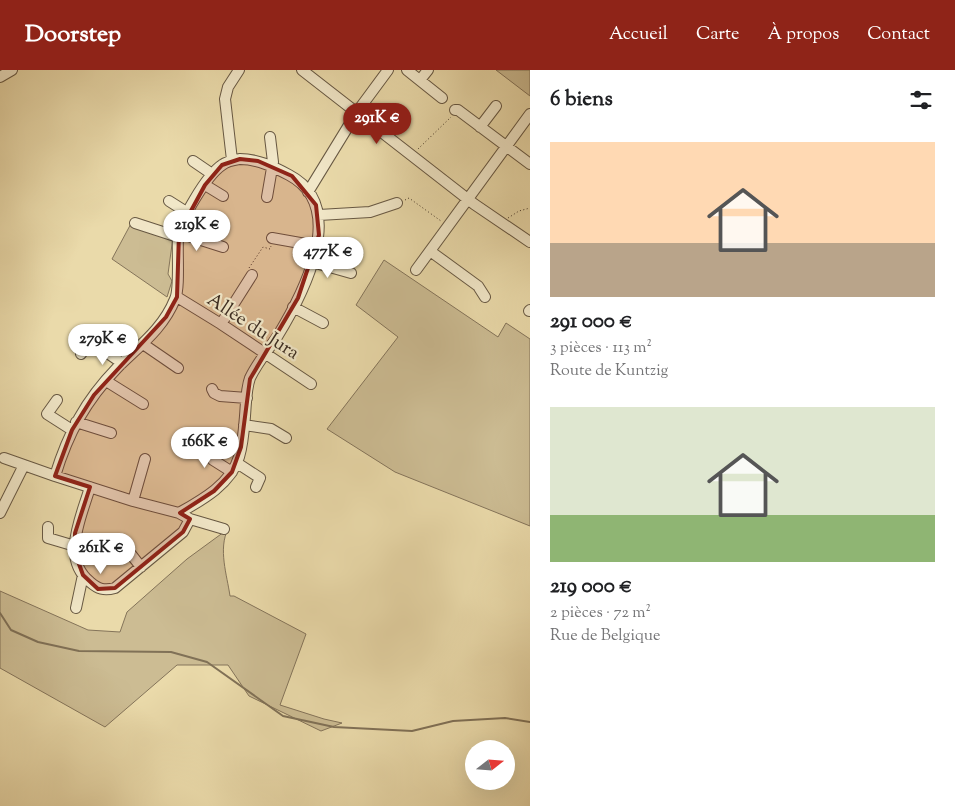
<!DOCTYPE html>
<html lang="fr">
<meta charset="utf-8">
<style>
:root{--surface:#fff;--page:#f2f2f2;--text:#202124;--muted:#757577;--accent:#8f2418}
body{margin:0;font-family:"Sorts Mill Goudy",serif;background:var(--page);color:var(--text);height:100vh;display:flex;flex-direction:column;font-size:19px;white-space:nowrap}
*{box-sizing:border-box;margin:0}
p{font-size:16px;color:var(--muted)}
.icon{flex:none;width:28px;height:28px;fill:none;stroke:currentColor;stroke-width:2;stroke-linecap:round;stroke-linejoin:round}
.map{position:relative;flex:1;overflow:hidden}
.side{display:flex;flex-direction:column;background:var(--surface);width:425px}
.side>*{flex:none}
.needle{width:32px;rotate:73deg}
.buttons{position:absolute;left:465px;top:670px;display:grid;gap:10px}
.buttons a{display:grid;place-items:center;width:50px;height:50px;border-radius:50%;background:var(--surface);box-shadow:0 5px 20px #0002;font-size:25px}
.price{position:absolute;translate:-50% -42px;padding:0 11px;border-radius:18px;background:#fff;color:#222;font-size:16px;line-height:32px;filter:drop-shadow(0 1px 2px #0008)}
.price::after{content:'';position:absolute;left:50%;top:30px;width:15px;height:11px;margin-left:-8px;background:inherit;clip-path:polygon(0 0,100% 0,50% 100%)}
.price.selected{background:var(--accent);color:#fff}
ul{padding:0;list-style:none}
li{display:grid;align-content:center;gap:10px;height:265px;padding:0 20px}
li span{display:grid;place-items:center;height:155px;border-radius:0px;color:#555}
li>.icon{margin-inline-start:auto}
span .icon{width:90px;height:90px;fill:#fffc;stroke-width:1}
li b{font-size:21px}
h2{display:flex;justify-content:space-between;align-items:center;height:60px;padding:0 20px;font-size:21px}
header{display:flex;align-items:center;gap:30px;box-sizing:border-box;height:70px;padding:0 25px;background:var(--accent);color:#fff}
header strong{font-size:24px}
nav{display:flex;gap:28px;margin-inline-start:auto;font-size:18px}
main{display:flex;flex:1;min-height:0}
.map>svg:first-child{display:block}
.green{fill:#ccbc93;stroke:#84745a}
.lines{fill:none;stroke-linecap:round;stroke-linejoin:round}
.stream{stroke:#807157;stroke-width:2}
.minor-casing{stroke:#675843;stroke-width:12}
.path{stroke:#3b2c21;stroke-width:1;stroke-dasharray:1 2.5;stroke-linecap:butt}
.minor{stroke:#f1e7c8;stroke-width:10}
.marked{fill:#8f2418;fill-opacity:0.2;stroke:#8f2418;stroke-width:4;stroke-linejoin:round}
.labels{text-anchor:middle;stroke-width:4.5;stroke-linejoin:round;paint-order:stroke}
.street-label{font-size:19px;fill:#3b2c21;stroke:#f1e7c8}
</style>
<header>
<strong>Doorstep</strong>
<nav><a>Accueil</a><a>Carte</a><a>À propos</a><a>Contact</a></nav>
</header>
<main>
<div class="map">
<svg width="530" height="736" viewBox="0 0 530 736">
<rect width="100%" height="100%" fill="#eadaaa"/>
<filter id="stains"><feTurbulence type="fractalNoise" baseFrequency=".004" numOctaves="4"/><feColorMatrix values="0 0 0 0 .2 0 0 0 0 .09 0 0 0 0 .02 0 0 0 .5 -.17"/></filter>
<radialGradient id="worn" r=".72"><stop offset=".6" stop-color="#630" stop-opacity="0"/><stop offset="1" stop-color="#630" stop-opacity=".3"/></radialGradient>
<path class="green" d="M496 0H530V26Z
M134 148 173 167 168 204 172 211 167 227 112 189Z
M384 190 498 267 506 253 530 269V456L395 402 327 359 398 267 356 235Z
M228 459C218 479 227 505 230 526H234L306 564 280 635 324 649 342 653 321 661 249 626 228 595H177L105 657 0 598V521L88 560 120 562 127 542 187 489Z"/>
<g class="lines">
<path class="stream" d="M0 543 11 560 38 572 79 581 171 582 207 592 283 646 334 657 412 661 453 651 505 648 530 652"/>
<g class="minor-casing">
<path id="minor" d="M302 0 474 134 530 172
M407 0 442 28
M0 7 12 0
M420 10 428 0
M455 40H458L530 94
M480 57 496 36
M240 89C258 89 274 97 289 105 350 137 302 226 277 267 268 280 257 293 250 308 246 319 246 334 245 346 244 359 243 374 239 387 231 414 202 430 179 443L133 431 55 406C68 363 86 330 117 298 139 276 163 259 175 229 180 219 177 183 178 169 179 151 207 105 222 95 227 91 234 90 240 89Z
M232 90 225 29 228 17 239 0
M193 91 212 104
M205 115 223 126
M308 122 357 42 388 0
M267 127 273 92 270 67
M169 131 188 143
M319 145 370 142 397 133
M135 153 178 167
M179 163 223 177
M272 168 317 176
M430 181 478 216 485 227
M312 192 351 203
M416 200 530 44
M177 227 221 254 311 314
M293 237 323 253
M529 241 530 240
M221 254 252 205
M143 274 178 298
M81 284 90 271 122 293
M106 311 143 334
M212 319 214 323 220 326 247 328
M57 330 47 344 72 360
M76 352 111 363
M244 355 271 359 286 368
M184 371 193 369 199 372 213 390 232 402
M4 388 55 406
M237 393 260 408 256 417
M90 417C82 446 60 488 90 512 98 519 104 521 115 518L183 462 190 449 179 443
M133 431 145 389
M0 443 24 395
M190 449 224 459
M48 457V468L75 476
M116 481 130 483 141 497
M76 538 83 505"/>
</g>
<path class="path" d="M418 79 451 47
M405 130 409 128 441 151
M508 148 519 141 530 138
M249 198 263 177 270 179 271 176"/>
<use href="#minor" class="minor"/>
</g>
<path class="marked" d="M240 89 258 91 292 106 316 135 319 165 298 228 250 309 241 377 232 402 214 421 180 443 190 449 183 462 115 518 98 519 83 505 75 483V463L90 417 55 406 72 360 94 325 166 247 177 227 179 163 205 115 222 95Z"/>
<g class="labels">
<g class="street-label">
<text transform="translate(254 255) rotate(33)" y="7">Allée du Jura</text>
</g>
</g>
<rect width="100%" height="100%" filter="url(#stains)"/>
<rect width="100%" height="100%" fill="url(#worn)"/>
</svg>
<div class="buttons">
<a><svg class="needle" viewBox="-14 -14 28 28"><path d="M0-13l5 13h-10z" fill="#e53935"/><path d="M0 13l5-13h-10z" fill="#757577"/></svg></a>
</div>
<b class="price selected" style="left:377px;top:75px">291K €</b>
<b class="price" style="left:197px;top:182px">219K €</b>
<b class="price" style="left:328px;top:209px">477K €</b>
<b class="price" style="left:103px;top:296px">279K €</b>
<b class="price" style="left:205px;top:399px">166K €</b>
<b class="price" style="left:101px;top:505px">261K €</b>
</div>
<section class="side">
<h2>6 biens<svg class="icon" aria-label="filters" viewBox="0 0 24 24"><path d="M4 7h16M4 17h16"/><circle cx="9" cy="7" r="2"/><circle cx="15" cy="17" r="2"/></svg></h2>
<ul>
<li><span style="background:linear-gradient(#ffd9b3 65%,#b9a48a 0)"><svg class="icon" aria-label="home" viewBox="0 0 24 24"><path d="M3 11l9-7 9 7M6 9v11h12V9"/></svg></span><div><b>291 000 €</b><p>3 pièces · 113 m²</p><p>Route de Kuntzig</p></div></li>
<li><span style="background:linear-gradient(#dfe7d0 70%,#8fb573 0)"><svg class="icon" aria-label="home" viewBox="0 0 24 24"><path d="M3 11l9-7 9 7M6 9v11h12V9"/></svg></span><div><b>219 000 €</b><p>2 pièces · 72 m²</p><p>Rue de Belgique</p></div></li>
</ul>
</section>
</main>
